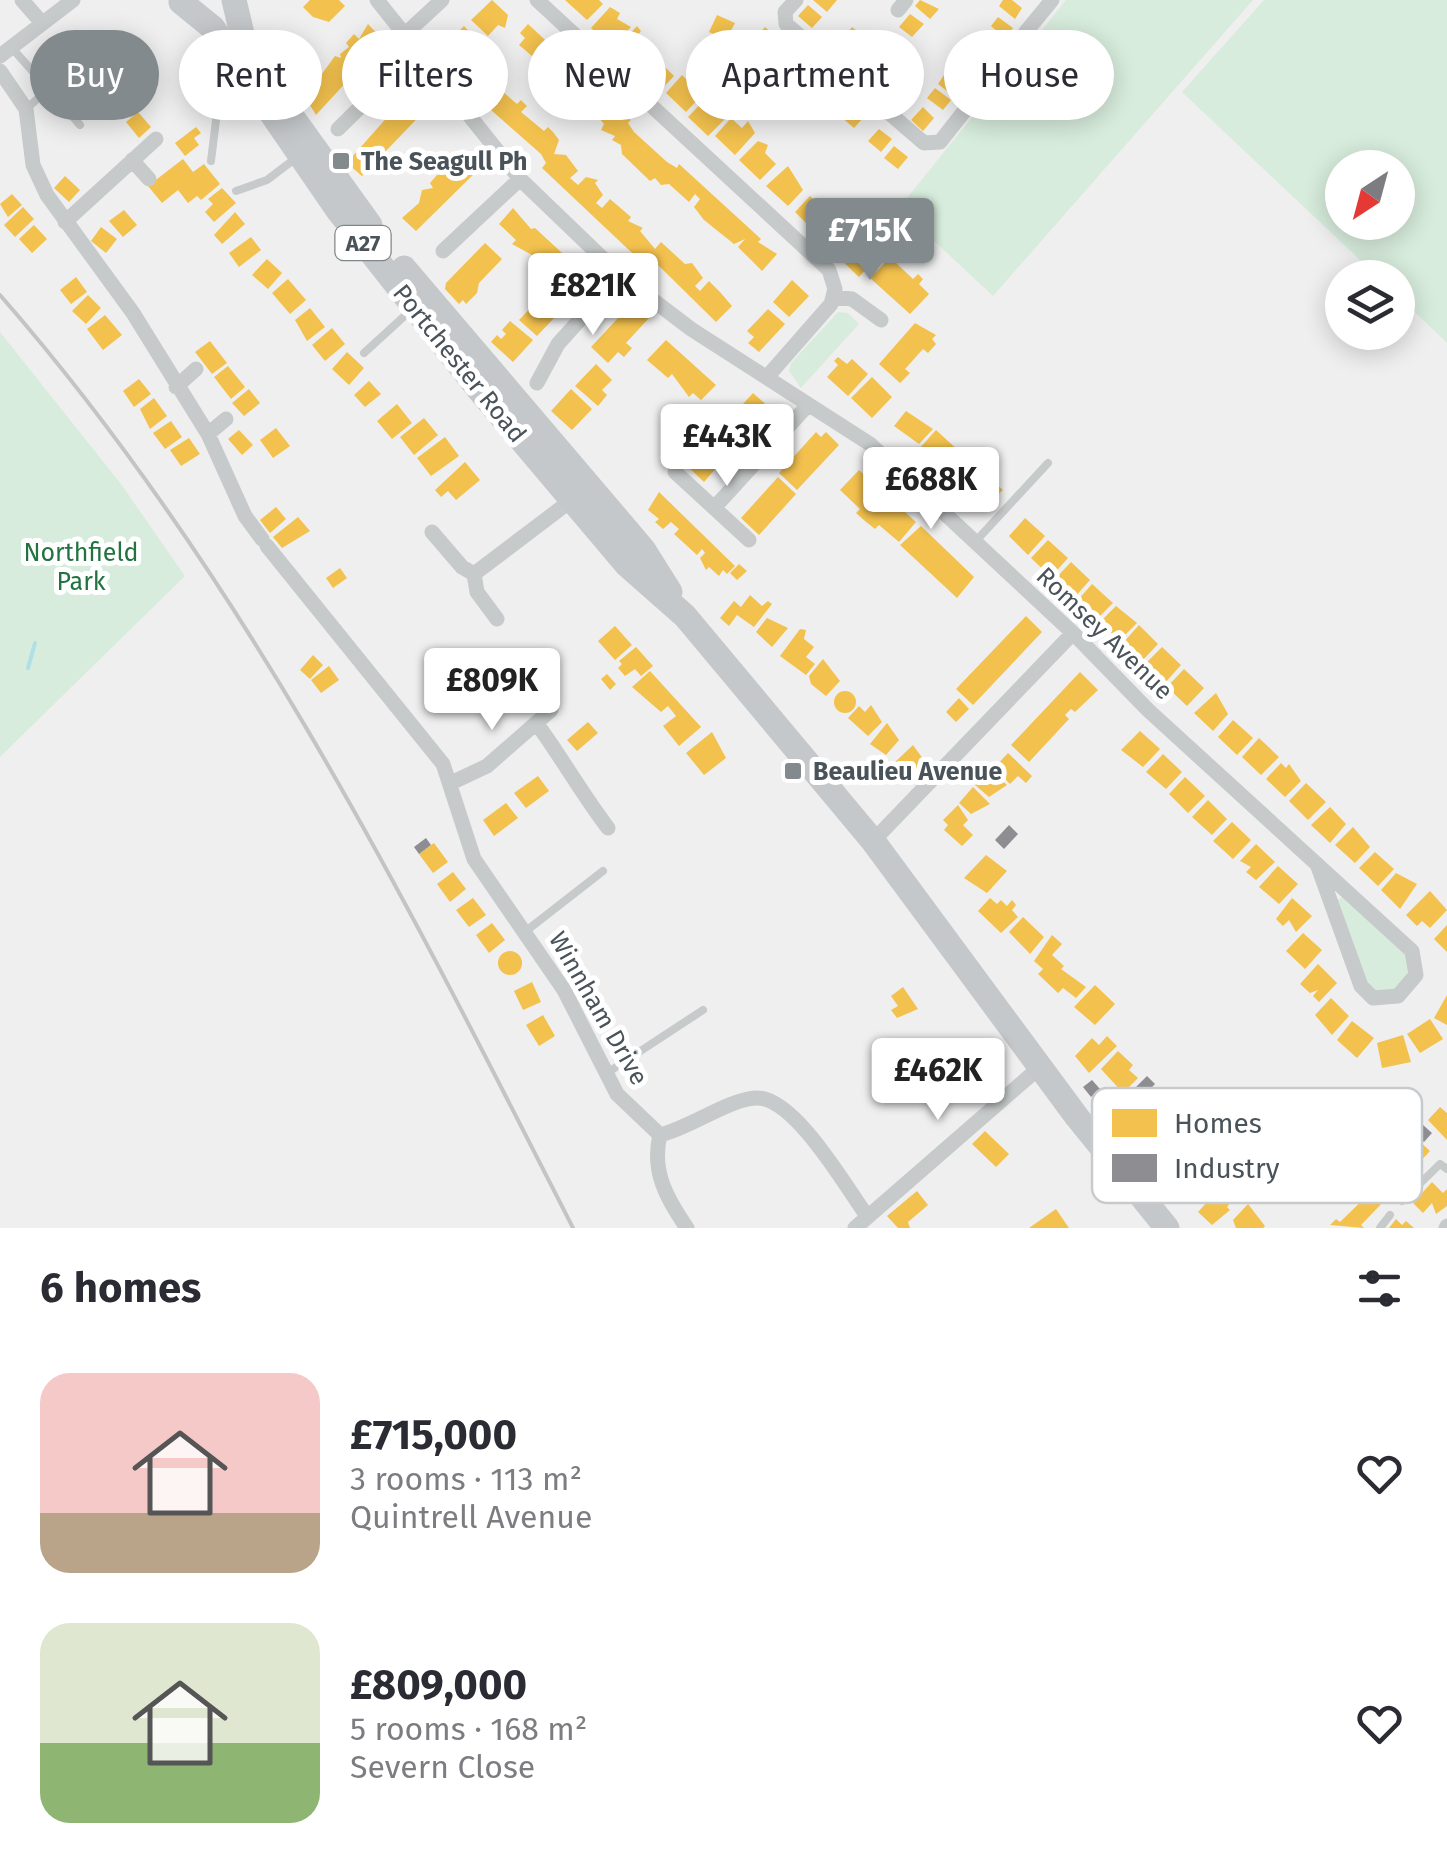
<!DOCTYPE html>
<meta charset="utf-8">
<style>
:root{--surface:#fff;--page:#f7f7f7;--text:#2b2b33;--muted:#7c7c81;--accent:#838a8e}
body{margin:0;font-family:"Fira Sans",sans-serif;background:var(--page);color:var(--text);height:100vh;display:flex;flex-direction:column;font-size:38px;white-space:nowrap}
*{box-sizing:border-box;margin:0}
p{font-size:32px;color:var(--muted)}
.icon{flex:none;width:55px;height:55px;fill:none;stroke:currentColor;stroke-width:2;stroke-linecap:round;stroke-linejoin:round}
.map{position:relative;height:1228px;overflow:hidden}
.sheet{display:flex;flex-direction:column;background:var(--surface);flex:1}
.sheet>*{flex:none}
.guide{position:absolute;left:30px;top:30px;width:1388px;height:90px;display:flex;gap:20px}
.needle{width:65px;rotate:216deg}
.tools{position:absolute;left:1325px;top:150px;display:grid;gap:20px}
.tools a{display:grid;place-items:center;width:90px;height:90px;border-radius:50%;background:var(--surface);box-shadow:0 5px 25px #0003;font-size:50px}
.price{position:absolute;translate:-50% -85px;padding:0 22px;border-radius:10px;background:#fff;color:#222;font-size:32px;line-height:65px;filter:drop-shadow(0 2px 5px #0008)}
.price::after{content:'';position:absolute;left:50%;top:60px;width:30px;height:22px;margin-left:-15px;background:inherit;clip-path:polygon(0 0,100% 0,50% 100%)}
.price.current{background:var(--accent);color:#fff}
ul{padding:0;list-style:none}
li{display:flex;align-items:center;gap:30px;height:250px;padding:0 40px}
li span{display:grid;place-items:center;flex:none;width:280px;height:200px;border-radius:30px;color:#555}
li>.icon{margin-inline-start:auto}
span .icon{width:120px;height:120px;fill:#fffc;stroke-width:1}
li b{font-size:42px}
h2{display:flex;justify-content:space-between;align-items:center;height:120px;padding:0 40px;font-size:42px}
.chip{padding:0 35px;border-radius:45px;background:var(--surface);box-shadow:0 5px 25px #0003;font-size:35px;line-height:90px}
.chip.current{background:var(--accent);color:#fff}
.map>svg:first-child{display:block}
.green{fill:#d7ecdc;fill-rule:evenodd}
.homes{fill:#f2c14e}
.industry{fill:#8d8d92}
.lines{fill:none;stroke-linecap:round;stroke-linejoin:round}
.stream{stroke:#b0e0e5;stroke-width:4}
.lane{stroke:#c7caca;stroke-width:8}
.street{stroke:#c7caca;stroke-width:15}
.primary{stroke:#c5c8ca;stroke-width:25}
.rail{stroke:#c3c4c5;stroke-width:4}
.poi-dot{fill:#838a8e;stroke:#fff;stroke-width:4}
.labels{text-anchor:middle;stroke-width:10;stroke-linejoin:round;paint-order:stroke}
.shield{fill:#fff;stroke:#80878b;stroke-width:2.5}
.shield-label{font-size:22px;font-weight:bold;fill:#495359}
.poi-label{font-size:25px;font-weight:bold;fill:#495359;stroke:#fff;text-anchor:start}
.street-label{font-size:25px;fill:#495359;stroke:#fff}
.park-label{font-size:25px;fill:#227340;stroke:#fff}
.key{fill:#fff;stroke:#c8cbcd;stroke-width:2.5}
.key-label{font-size:28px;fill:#495359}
</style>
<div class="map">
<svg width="1447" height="1228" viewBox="0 0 1447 1228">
<rect width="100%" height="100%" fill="#f0efef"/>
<path class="green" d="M1066 0H1253L993 296 899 208Z
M1264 0H1447V343L1398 296V278L1378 277 1182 92ZM1342 168H1398V222H1342Z
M838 312 848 313 859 324 801 388 789 371 791 363Z
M0 332 121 484 185 576 0 757Z
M1342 897 1408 955 1411 968 1399 988 1382 994 1368 986 1337 900Z"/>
<path class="homes" d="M310 0H339L345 6 329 22 313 17 303 7Z
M492 0 508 15 505 28 498 25 488 36 471 20Z
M565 0H599L603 4 587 20Z
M813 0H837L827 12Z
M920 0 939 9 930 19 915 6Z
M1003 0H1012L1022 8 1015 19 999 6Z
M808 5 822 17 812 28 798 16Z
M610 7 620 13 617 19 631 27 612 47 591 28Z
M910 14 924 24 912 37 899 27Z
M717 15 735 23 726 40 709 32Z
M998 17 1013 28 1005 38 991 26Z
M368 24 384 41 316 115 305 97 335 56 341 58 340 54 349 47 346 43 354 34 359 39Z
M528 24 631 120 628 123 634 132 667 162 677 168 679 164 761 239 758 242 777 254 762 271 738 247 745 239 734 244 704 220 694 207 700 199 695 194 689 202 669 184 661 185 655 178 650 181 622 154 621 145 612 140 615 136 601 130 604 124 597 116 603 109 600 105 593 112 585 105 582 108 573 94 579 87 575 83 567 91 557 86 555 78 537 65 539 62 519 45 525 38 520 33Z
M464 26 480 43 456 68 438 52Z
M637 26 641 31 638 35 653 50 637 67 617 48Z
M765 27 780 40 766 55 752 41Z
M852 27 861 34 849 48 840 41Z
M988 30 1002 42 994 51 979 40Z
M865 38 882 53 871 66 853 51Z
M968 44 985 58 975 65 960 52Z
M785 45 806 65 792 81 770 61Z
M958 55 972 67 965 78 950 64Z
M654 56 674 76 658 93 638 74Z
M948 69 963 80 952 95 938 84Z
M884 70 897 81 888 92 874 82Z
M805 71 819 84 809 94 796 83Z
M682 75 702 95 686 112 666 93Z
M489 78 494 83 496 80 504 87 501 90 517 104 521 100 527 106 521 112 544 131 548 127 553 132 559 140 554 154 566 155 578 171 570 178 578 185 586 177 598 180 595 183 603 195 596 203 602 208 610 199 631 217 628 221 643 228 640 231 655 249 661 242 685 264 692 263 703 278 695 286 700 291 709 281 720 292 732 306 716 322 652 259 643 254 639 258 630 251 542 168 546 163 541 154 474 95Z
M823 86 840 102 828 116 811 102Z
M414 87 432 103 362 176 348 164 351 158Z
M935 88 951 100 943 110 927 98Z
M711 93 716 97 714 109 725 119 708 136 688 117Z
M850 104 864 117 854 128 840 116Z
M923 107 934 118 923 131 911 120Z
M138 112 151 127 139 138 126 122Z
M731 118 742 128 748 121 755 133 735 155 715 136Z
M196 127 201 133 194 138 199 145 185 156 175 143Z
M879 129 892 139 881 152 868 141Z
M758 141 768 145 765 153 776 164 760 180 739 160Z
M894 146 908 157 898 169 884 158Z
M470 152 483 165 416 231 402 218 419 203 422 190 433 188 430 183 437 175 450 172 445 167 453 159 457 163Z
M183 159 193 172 204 164 220 184 201 200 197 196 188 203 178 190 162 203 148 186Z
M788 166 803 190 788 206 766 186Z
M65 176 80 190 69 202 54 188Z
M222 188 236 203 214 222 205 212 213 204 208 199Z
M12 194 22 205 8 217 0 204Z
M810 196 831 216 815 232 795 212Z
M23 207 34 219 15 237 4 225Z
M513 208 531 229 535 228 574 264 573 268 596 283 580 301 565 284 560 285 537 266 540 262 532 255 512 244 516 240 499 224Z
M124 210 137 225 123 237 109 221Z
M235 212 245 224 222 244 214 235Z
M838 216 879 254 859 277 818 238Z
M34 225 47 239 32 253 19 239Z
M101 227 117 239 106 253 91 241Z
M251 237 261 250 239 267 229 253Z
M485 243 502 259 479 283 477 293 466 304 463 300 459 304 445 289 446 283Z
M895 253V262L913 279 918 274 923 279 919 284 929 294 910 314 870 278Z
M267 259 282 273 268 289 252 275Z
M76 277 87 292 71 304 60 290Z
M288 279 306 300 290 314 272 293Z
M792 280 809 296 789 317 773 302Z
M88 295 101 308 86 324 72 311Z
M540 298 557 315 537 336 519 320Z
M633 302 649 318 626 343 632 348 624 357 618 352 608 363 591 347Z
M310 308 325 327 307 341 295 320Z
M768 309 785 324 759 352 748 343 754 337 747 331Z
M105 315 122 335 103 350 87 329Z
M510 321 533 340 513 362 491 342 497 335 501 339 506 334 502 330Z
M915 323 936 335 932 339 936 344 928 353 923 349 905 369 910 373 900 383 879 364Z
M332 328 345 344 325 361 312 345Z
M666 340 716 385 701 400 693 393 689 397 672 374 668 378 647 360Z
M210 341 227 363 212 374 195 352Z
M347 352 364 368 349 385 332 369Z
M838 357 847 364 852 359 868 374 848 396 827 377 838 365 834 361Z
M596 364 612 380 602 390 607 395 598 406 575 386Z
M228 366 245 387 231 399 214 377Z
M872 377 892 397 872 418 851 398Z
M139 379 151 394 134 407 123 391Z
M369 381 381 394 365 407 354 395Z
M249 389 260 403 244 416 232 403Z
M571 389 592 409 572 430 551 411Z
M753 393 770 408 749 431 732 416Z
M154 398 167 416 150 429 140 409Z
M397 404 412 423 392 439 377 421Z
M906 411 933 429 919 444 894 426Z
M424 418 438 435 414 455 400 437Z
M730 418 747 434 727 456 706 437Z
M171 421 182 437 165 449 153 433Z
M276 428 290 446 273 458 260 440Z
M239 430 253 445 242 455 228 439Z
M936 430 960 452 942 471 919 449Z
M816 432 821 437 826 432 839 445 797 490 779 473Z
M445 437 459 456 431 476 417 458Z
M189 438 200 454 181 466 170 450Z
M702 440 723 460 704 482 683 462Z
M961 455 987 475 967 496 943 474Z
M465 462 480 480 456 500 448 491 441 497 435 490Z
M859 470 916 522 899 542 879 525 875 529 865 521 856 513 860 509 840 490Z
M778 477 796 494 759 535 741 518Z
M988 477 1003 490 980 509 969 497Z
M659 492 735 566 727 574 723 570 719 576 709 567 706 570 700 558 705 553 702 549 697 555 674 534 679 529 671 522 663 529 655 522 659 519 648 510Z
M276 507 286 519 270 533 260 520Z
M298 517 310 531 282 548 273 537Z
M1025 518 1045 536 1028 555 1009 536Z
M921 526 974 577 957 598 900 545Z
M1048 540 1068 558 1051 577 1031 558Z
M1071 562 1090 580 1074 598 1053 581Z
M739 564 747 571 737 580 730 573Z
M340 568 347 578 333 588 326 578Z
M1092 584 1113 603 1097 619 1077 601Z
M750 595 762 606 768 601 772 604 754 627 737 615 729 626 720 618 734 601 741 607Z
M1116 606 1137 623 1119 641 1100 622Z
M1026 616 1042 632 973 705 956 689Z
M767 618 788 628 772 647 756 632Z
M1139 625 1158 644 1141 662 1122 644Z
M615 626 632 645 615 660 598 641Z
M800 629 806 630 804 639 814 647 806 657 815 664 806 675 780 656Z
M636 647 653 666 641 676 635 669 625 676 618 668 622 664 619 661Z
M1162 647 1181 665 1164 684 1144 665Z
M313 655 323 665 310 679 300 670Z
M823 659 840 681 826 696 811 684 809 676Z
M329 666 339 680 321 693 311 680Z
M1184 669 1204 688 1187 706 1167 687Z
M650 671 701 727 679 746 663 726 676 716 668 706 661 712 632 687Z
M1080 672 1098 690 1075 712 1071 709 1065 715 1069 719 1029 762 1011 745Z
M607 674 616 684 610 690 601 679Z
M834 702a11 11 0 1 1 22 0a11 11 0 1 1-22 0Z
M1216 693 1228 714 1213 731 1194 713Z
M959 698 969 709 956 722 946 712Z
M871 705 882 722 868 736 848 718 859 706 865 712Z
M1233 720 1253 738 1237 755 1218 737Z
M588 722 598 733 577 751 567 740Z
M887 723 899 740 886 755 870 744Z
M1140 731 1160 749 1143 767 1121 750Z
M712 732 726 758 704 775 686 753Z
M1259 738 1279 757 1261 775 1242 757Z
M913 745 926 763 912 780 894 763Z
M1008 753 1032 776 1026 783 1018 776 1010 784 994 768Z
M1163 754 1182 772 1166 789 1146 772Z
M1281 763 1286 768 1289 764 1301 781 1285 797 1266 779Z
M990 769 1007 785 989 797 975 785Z
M538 776 549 791 526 808 514 793Z
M1185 777 1205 796 1188 813 1169 794Z
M1306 783 1326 802 1308 820 1289 801Z
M973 787 990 804 971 814 959 803Z
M1208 800 1227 819 1212 835 1192 817Z
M506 803 518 818 494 836 483 820Z
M958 805 968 820 963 825 973 835 962 846 944 830 948 825 943 820Z
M1330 807 1346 824 1330 843 1311 825Z
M1232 822 1251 840 1233 859 1213 841Z
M1353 827 1370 847 1355 863 1335 845Z
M434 843 448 862 433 873 419 854Z
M1256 844 1275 862 1256 880 1246 872 1251 867 1240 861Z
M1375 852 1394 869 1378 886 1359 868Z
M986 855 1007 871 987 893 964 878Z
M1278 866 1298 884 1279 904 1259 887Z
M453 872 466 889 450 902 437 884Z
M1396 873 1417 884 1400 909 1381 890Z
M1430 891 1447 910 1430 928 1422 921 1417 926 1406 915Z
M473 898 486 915 469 927 456 910Z
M990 898 997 904 1001 900 1007 906 1012 900 1016 905 1012 910 1018 917 1001 933 978 911Z
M1292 898 1312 916 1296 932 1289 920 1283 926 1276 919Z
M1023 917 1044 937 1030 954 1009 932Z
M492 923 505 940 489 953 476 935Z
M1447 925V952L1434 939Z
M1303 933 1322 950 1305 969 1286 951Z
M1052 935 1062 944 1052 955 1064 966 1061 969 1086 987 1076 998 1063 988 1058 993 1038 974 1043 969 1034 961Z
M498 963a12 12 0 1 1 24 0a12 12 0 1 1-24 0Z
M1318 964 1337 983 1319 1002 1313 996 1318 990 1310 993 1300 984Z
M532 982 541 1002 523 1010 514 991Z
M1095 985 1115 1004 1095 1025 1074 1007Z
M903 987 918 1009 897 1018 891 1010 898 1006 891 996Z
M1447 995V1025L1434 1018Z
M1331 998 1349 1016 1332 1035 1315 1015Z
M543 1015 555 1036 539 1046 526 1025Z
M1430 1019 1443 1039 1420 1053 1407 1034Z
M1352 1021 1374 1038 1357 1058 1337 1040Z
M1403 1035 1411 1062 1382 1068 1377 1043Z
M1107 1036 1117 1046 1089 1073 1075 1056 1092 1038 1099 1045Z
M1118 1051 1133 1065 1129 1070 1138 1078 1123 1093 1101 1069Z
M1440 1107 1447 1113V1140L1428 1120Z
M985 1131 1009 1154 996 1167 972 1144Z
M1417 1139 1430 1151 1394 1189 1387 1188 1375 1177Z
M1432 1182 1443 1193 1447 1189V1206L1436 1214 1432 1203 1423 1213 1413 1203Z
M1375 1188 1386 1199 1361 1225 1364 1228 1330 1225 1336 1219 1340 1222Z
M1218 1190 1231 1202 1227 1207 1230 1210 1212 1225 1198 1212Z
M917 1191 928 1205 908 1222 910 1228H898L887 1216Z
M1248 1204 1265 1226 1263 1228H1236L1233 1220Z
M1056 1209 1069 1228H1029Z
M1396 1219 1402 1225 1406 1221 1414 1228H1389Z"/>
<path class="industry" d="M1009 825 1018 834 1004 849 995 840Z
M426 838 431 845 419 854 414 847Z
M1147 1076 1155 1084 1135 1105 1126 1097Z
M1092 1080 1100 1089 1091 1097 1083 1087Z
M1423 1125 1432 1133 1424 1142 1414 1133Z"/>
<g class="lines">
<path class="stream" d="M28 668 35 643"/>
<path class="lane" d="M12 48 80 125
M26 109 81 60
M211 161 217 112 248 89
M236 191 267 180 296 158
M364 353 410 311
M974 543 1048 463
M526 931 603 871
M607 1073 703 1010
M1402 1201 1440 1164 1447 1169
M1380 1228 1390 1215"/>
<path class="street" d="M22 0 42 23
M377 0 520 179 620 275 691 329 870 444 1073 633 1148 710 1412 951 1416 975 1398 996 1373 998 1361 986 1317 864
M537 0 829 270 835 289 831 304 767 377
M796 0 785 12 786 24 924 143 940 142 1006 58
M898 10 906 0
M1025 33 1052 0
M403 36 442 0
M0 56 73 0
M0 71 26 109 33 165 47 195 133 313 208 434 245 516 262 539
M338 129 416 52
M132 160 149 179
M65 222 156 139
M443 251 520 179
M834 297 852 299 881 320
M537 383 558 344 620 275
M176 387 196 369
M208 434 226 419
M675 472 749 540
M714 508 808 405
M432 532 462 567 474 574
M267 546 443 764 474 859 564 990 617 1094 660 1135C690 1128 729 1099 756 1098 794 1096 846 1187 867 1216
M497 619 477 592 474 574 573 499
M537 724C562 758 582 794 608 828
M451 783 487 766 551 710
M873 841 1073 633
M660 1135C651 1171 667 1199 687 1228
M855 1228 1040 1067
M1446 1228 1447 1226"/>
<path class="primary" d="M234 0 243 38 263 74
M181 2 213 28 337 209 480 391 626 564 685 616 873 841 1077 1117 1167 1228
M288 111 370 225
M404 268 643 549 670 592"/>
<path class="rail" d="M0 295C243 573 407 902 573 1228"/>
</g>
<g class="poi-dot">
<rect x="331" y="151" width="20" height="20" rx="5"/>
<rect x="783" y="761" width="20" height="20" rx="5"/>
</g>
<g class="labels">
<rect class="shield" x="335.5" y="226" width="55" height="34" rx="8"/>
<g class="shield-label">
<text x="363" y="251">A27</text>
</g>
<g class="poi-label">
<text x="361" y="170">The Seagull Ph</text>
<text x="813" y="780">Beaulieu Avenue</text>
</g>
<g class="street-label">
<text transform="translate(460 363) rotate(51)" y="9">Portchester Road</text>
<text transform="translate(1105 633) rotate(44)" y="9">Romsey Avenue</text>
<text transform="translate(599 1008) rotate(60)" y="9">Winnham Drive</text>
</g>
<g class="park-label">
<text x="81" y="561">Northfield<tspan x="81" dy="29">Park</tspan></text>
</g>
</g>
<rect x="1092" y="1088" width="330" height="115" rx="15" class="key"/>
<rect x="1112" y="1109" width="45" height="28" fill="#f2c14e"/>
<rect x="1112" y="1154" width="45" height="28" fill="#8d8d92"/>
<g class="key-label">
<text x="1174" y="1133">Homes</text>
<text x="1174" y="1178">Industry</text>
</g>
</svg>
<div class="tools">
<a><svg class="needle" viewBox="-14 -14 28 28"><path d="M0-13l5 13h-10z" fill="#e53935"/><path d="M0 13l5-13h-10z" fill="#7c7c81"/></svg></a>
<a><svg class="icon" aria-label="layers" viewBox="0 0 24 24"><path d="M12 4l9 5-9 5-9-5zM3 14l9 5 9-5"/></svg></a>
</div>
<b class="price current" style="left:870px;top:283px">£715K</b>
<b class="price" style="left:593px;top:338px">£821K</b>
<b class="price" style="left:727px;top:489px">£443K</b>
<b class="price" style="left:931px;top:532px">£688K</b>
<b class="price" style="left:492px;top:733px">£809K</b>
<b class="price" style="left:938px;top:1123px">£462K</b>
<div class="guide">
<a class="chip current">Buy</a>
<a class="chip">Rent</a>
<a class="chip">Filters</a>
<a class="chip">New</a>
<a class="chip">Apartment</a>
<a class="chip">House</a>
</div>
</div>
<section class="sheet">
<h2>6 homes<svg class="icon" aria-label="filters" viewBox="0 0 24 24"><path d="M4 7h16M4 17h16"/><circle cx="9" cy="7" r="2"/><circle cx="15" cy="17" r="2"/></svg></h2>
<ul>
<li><span style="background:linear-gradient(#f6c9c9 70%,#b9a48a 0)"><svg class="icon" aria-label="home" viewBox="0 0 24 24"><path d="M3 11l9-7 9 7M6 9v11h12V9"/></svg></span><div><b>£715,000</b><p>3 rooms · 113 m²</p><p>Quintrell Avenue</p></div><svg class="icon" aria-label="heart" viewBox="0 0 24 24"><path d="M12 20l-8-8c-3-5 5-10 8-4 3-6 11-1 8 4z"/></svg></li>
<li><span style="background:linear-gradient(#dfe7d0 60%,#8fb573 0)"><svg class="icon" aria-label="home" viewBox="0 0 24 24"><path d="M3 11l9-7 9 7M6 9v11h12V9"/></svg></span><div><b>£809,000</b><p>5 rooms · 168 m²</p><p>Severn Close</p></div><svg class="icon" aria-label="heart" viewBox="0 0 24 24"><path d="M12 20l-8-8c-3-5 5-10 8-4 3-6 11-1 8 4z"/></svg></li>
</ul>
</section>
